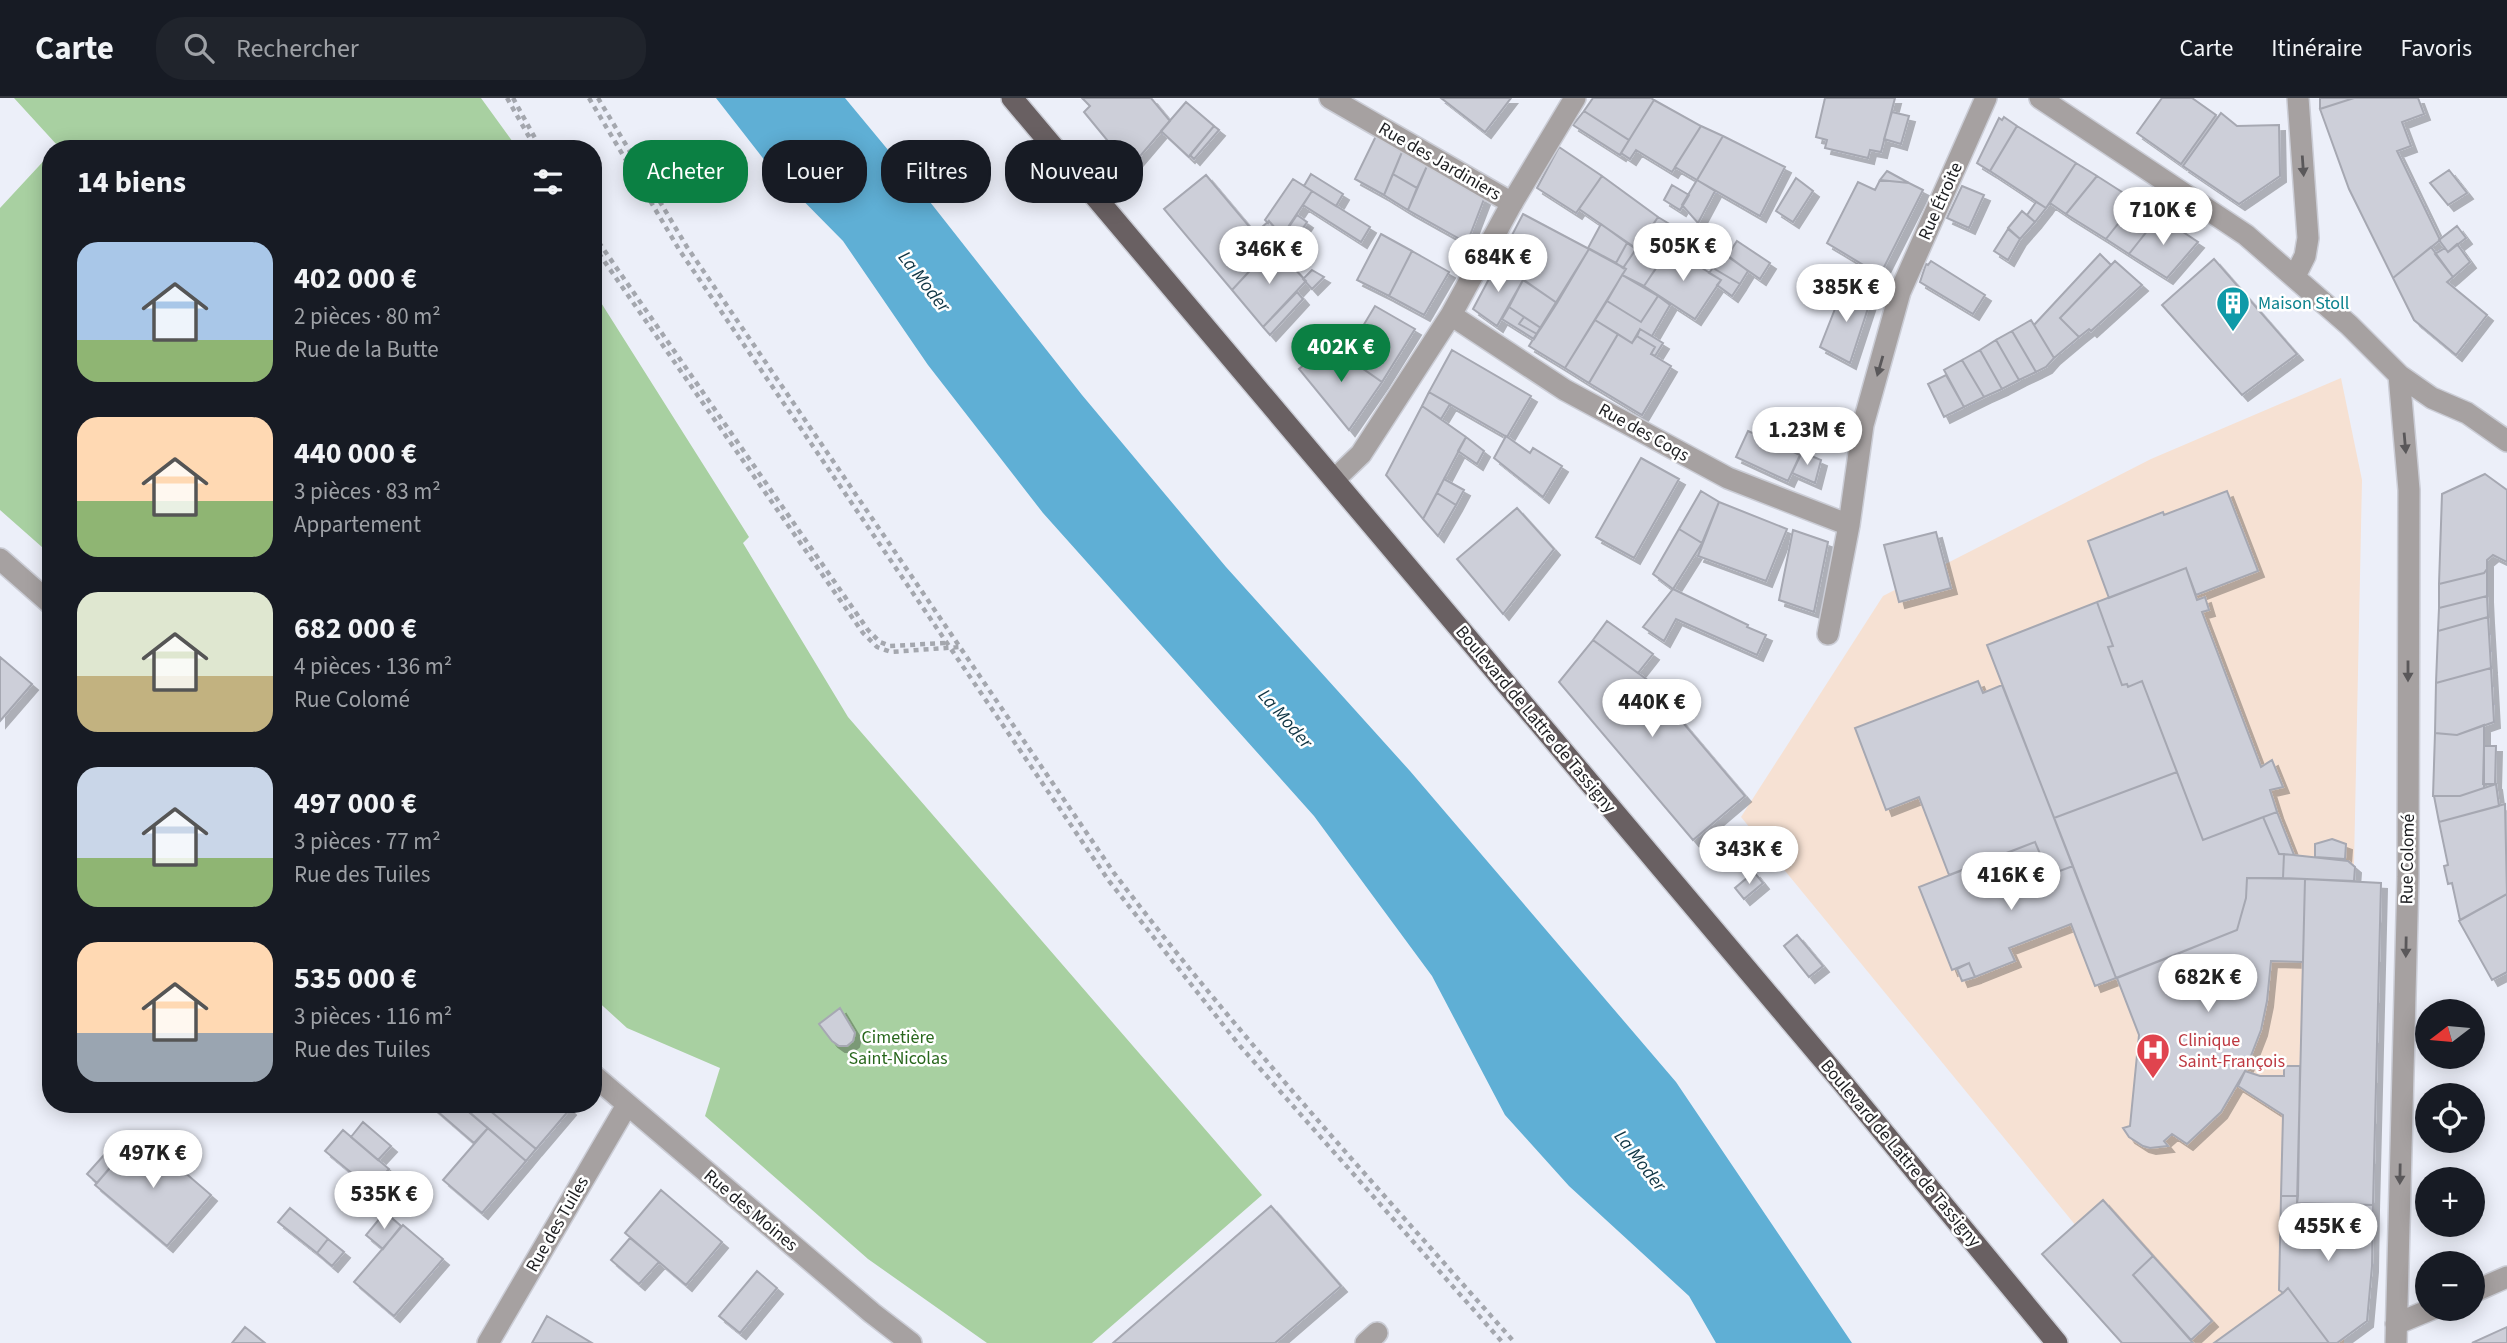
<!DOCTYPE html>
<html lang="fr">
<meta charset="utf-8">
<style>
:root{--surface:#171b24;--page:#20242c;--text:#f1f3f6;--muted:#9ea1a6;--line:#363941;--accent:#0b8043}
body{margin:0;font-family:"Source Sans 3",sans-serif;background:var(--page);color:var(--text);height:100vh;display:flex;flex-direction:column;font-size:26px;white-space:nowrap}
*{box-sizing:border-box;margin:0}
p{font-size:23px;color:var(--muted)}
.icon{flex:none;width:38px;height:38px;fill:none;stroke:currentColor;stroke-width:2;stroke-linecap:round;stroke-linejoin:round}
.map{position:relative;flex:1;overflow:hidden}
.drawer{position:absolute;left:42px;top:42px;width:560px;height:973px;display:flex;flex-direction:column;background:var(--surface);border-radius:28px;box-shadow:0 4px 18px #0003}
.drawer>*{flex:none}
.banner{position:absolute;left:623px;top:42px;width:665px;height:63px;display:flex;gap:14px}
.needle{width:46px;rotate:254deg}
.fabs{position:absolute;left:2415px;top:901px;display:grid;gap:14px}
.fabs a{display:grid;place-items:center;width:70px;height:70px;border-radius:50%;background:var(--surface);box-shadow:0 4px 18px #0003;font-size:35px}
.price{position:absolute;translate:-50% -60px;padding:0 16px;border-radius:24px;background:#fff;color:#222;font-size:23px;line-height:46px;filter:drop-shadow(0 2px 4px #0008)}
.price::after{content:'';position:absolute;left:50%;top:42px;width:21px;height:16px;margin-left:-10px;background:inherit;clip-path:polygon(0 0,100% 0,50% 100%)}
.price.selected{background:var(--accent);color:#fff}
ul{padding:0;list-style:none}
li{display:flex;align-items:center;gap:21px;height:175px;padding:0 35px}
li span{display:grid;place-items:center;flex:none;width:196px;height:140px;border-radius:21px;color:#555}
li>.icon{margin-inline-start:auto}
span .icon{width:84px;height:84px;fill:#fffc;stroke-width:1}
li b{font-size:30px}
h2{display:flex;justify-content:space-between;align-items:center;height:84px;padding:0 35px;font-size:30px}
.tag{padding:0 24px;border-radius:28px;background:var(--surface);box-shadow:0 4px 18px #0003;font-size:24px;line-height:63px}
.tag.selected{background:var(--accent);color:#fff}
header{display:flex;align-items:center;gap:42px;box-sizing:border-box;height:98px;padding:0 35px;background:var(--surface);border-bottom:2px solid var(--line)}
header strong{font-size:33px}
nav{display:flex;gap:38px;margin-inline-start:auto;font-size:24px}
.search{width:490px;height:63px;background:var(--page);display:flex;align-items:center;gap:18px;box-sizing:border-box;padding:0 24px;border-radius:28px;color:var(--muted);font-size:26px}
.map>svg:first-child{display:block}
.medical{fill:#f6e1d3}
.green{fill:#a8d0a1}
.water{fill:#5fafd5}
.building{fill:#cdcfd9;stroke:#a6a8b2;stroke-width:2;filter:url(#shadow)}
.lines{fill:none;stroke-linecap:round;stroke-linejoin:round}
.lane-casing{stroke:#cbcdd6;stroke-width:24}
.street-casing{stroke:#cbcdd6;stroke-width:24}
.primary-casing{stroke:#cbcdd6;stroke-width:24}
.path{stroke:#a4a7ae;stroke-width:4.5;stroke-dasharray:5 5;stroke-linecap:butt}
.lane{stroke:#a6a1a1;stroke-width:21}
.street{stroke:#a6a1a1;stroke-width:21}
.primary{stroke:#696062;stroke-width:21}
.oneway{fill:#5a585a}
.labels{text-anchor:middle;stroke-width:5;stroke-linejoin:round;paint-order:stroke}
.street-label{font-size:18px;fill:#1c1d20;stroke:#fff}
.culture-label{font-size:18px;fill:#0d838f;stroke:#fff;text-anchor:start}
.park-label{font-size:18px;fill:#28671c;stroke:#fff}
.health-label{font-size:18px;fill:#be3a42;stroke:#fff;text-anchor:start}
.water-label{font-size:19px;font-style:italic;fill:#0f3544;stroke:#fff}
</style>
<header>
<strong>Carte</strong>
<div class="search"><svg class="icon" aria-label="search" viewBox="0 0 24 24"><circle cx="10" cy="10" r="6"/><path d="M15 15l6 6"/></svg>Rechercher</div>
<nav><a>Carte</a><a>Itinéraire</a><a>Favoris</a></nav>
</header>
<div class="map">
<svg width="2507" height="1245" viewBox="0 0 2507 1245">
<defs>
<filter id="shadow"><feDropShadow dx="6" dy="6" stdDeviation="0" flood-color="#0004"/></filter>
</defs>
<rect width="100%" height="100%" fill="#eceff9"/>
<path class="medical" d="M2341 280 2362 382 2344 1245H2172L1741 719 1883 498 2151 361Z"/>
<path class="green" d="M14 0H481L518 51H54L57 47Z
M51 55V457L0 412V110Z
M593 192 749 439 743 445 848 619 1262 1097 1092 1245H987L868 1161 705 1018 720 970 627 930 593 899Z"/>
<path class="water" d="M716 0H845L908 76 1082 297 1226 469 1410 673 1676 984 1852 1245H1716L1689 1198 1569 1088 1505 1017 1432 878 1314 718 1043 415 928 267 843 143 769 68Z"/>
<path class="building" d="M1082 0H1151L1170 23 1130 70 1084 14 1090 8Z
M1441 0H1511L1485 34Z
M1593 0H1651L1654 2 1629 42 1584 13Z
M1825 0H1895L1881 54 1870 52 1868 60 1825 50 1827 42 1816 39Z
M2162 0H2192L2216 17 2181 66 2137 35Z
M2320 0H2354L2320 11Z
M2354 0H2418L2424 16 2402 24 2411 48 2397 53 2440 142 2393 180 2349 91 2320 11Z
M1654 2 1701 28 1672 74 1636 52 1630 61 1621 55Z
M1186 4 1214 28 1189 59 1161 33Z
M1584 13 1629 42 1620 57 1573 27Z
M1892 14 1909 18 1901 46 1884 41Z
M2221 15 2237 28 2279 27 2280 78 2239 106 2183 68Z
M2004 19 2017 28 1990 73 1977 65 1999 20 2002 22Z
M1214 28 1219 32 1194 61 1190 57Z
M1701 28 1723 38 1697 82 1675 69Z
M2017 28 2076 65 2046 110 1990 73Z
M1376 38 1402 54 1384 97 1355 81Z
M1723 38 1785 69 1760 118 1697 82Z
M1559 49 1602 78 1576 115 1537 90Z
M1402 54 1427 68 1417 90 1393 76Z
M2076 65 2097 78 2066 116 2050 105Z
M1427 68 1484 101 1467 145 1408 112Z
M2449 72 2467 95 2448 107 2430 85Z
M1887 73 1909 85 1880 82Z
M1311 76 1343 96 1336 108 1304 88Z
M1393 76 1417 90 1408 112 1384 97Z
M1206 77 1269 152 1232 192 1164 111Z
M1602 78 1658 119 1637 151 1579 111Z
M2097 78 2136 103 2106 141 2066 116Z
M1796 80 1813 93 1793 124 1776 113Z
M1293 81 1312 93 1282 138 1269 123 1268 125 1265 122Z
M1697 82 1715 93 1698 125 1682 107Z
M1880 82 1909 85 1923 92 1880 177 1827 145 1858 84 1875 92Z
M1672 87 1689 97 1680 112 1664 102Z
M1962 88 1984 97 1969 130 1947 120Z
M1312 93 1370 129 1361 144 1303 107Z
M2136 103 2159 118 2129 156 2106 141Z
M2036 104 2046 110 2035 124 2027 117Z
M2022 113 2035 124 2020 141 2008 130Z
M1523 116 1589 151 1557 205 1498 164Z
M1297 117 1307 124 1292 146 1282 139Z
M2159 118 2198 144 2167 180 2129 156Z
M1658 119 1681 133 1644 188 1622 177 1626 171 1623 170Z
M1269 123 1282 138 1269 152 1255 135Z
M1601 126 1627 145 1616 165 1588 150Z
M2457 128 2466 140 2448 154 2439 142Z
M2008 131 2020 141 2008 162 1994 153Z
M1381 136 1412 153 1389 198 1357 182Z
M1282 139 1289 144 1280 154 1273 148Z
M1737 143 1770 165 1760 181 1727 158Z
M1627 145 1636 151 1623 170 1616 165Z
M2457 146 2470 164 2453 179 2435 156 2445 150 2448 154Z
M1273 148 1306 183 1263 229 1232 192Z
M2431 149 2453 179 2447 184 2487 217 2456 257 2414 222 2393 180Z
M1670 150 1721 182 1695 221 1644 188Z
M1589 151 1626 171 1565 270 1529 248Z
M1412 153 1449 174 1424 217 1389 198Z
M1723 154 1748 173 1740 186 1713 170Z
M2100 156 2111 167 2060 220 2079 239 2054 260 2034 227Z
M2214 161 2297 256 2242 297 2162 207Z
M1931 163 1985 197 1973 216 1920 184 1926 166 1928 167Z
M2115 163 2142 187 2091 233 2089 231 2079 239 2060 220Z
M1498 164 1523 182 1497 228 1473 211Z
M1713 170 1740 186 1732 198 1717 187 1721 182 1709 175Z
M1312 172 1324 179 1312 191 1303 181Z
M1622 177 1658 198 1641 224 1607 203Z
M1523 182 1557 205 1541 230 1509 209Z
M1844 188 1871 201 1850 265 1820 249Z
M1297 194 1303 201 1270 237 1263 229Z
M1658 198 1670 207 1652 238 1640 231 1632 245 1595 222 1607 203 1641 224Z
M1375 208 1415 231 1382 284 1345 258Z
M1509 209 1524 219 1519 226 1537 236 1534 241 1502 221Z
M1524 219 1541 230 1537 236 1519 226Z
M1595 222 1618 236 1589 285 1565 270Z
M2031 222 2054 260 2046 269 2036 274 2012 233Z
M1640 231 1663 245 1655 258 1651 256 1655 249 1637 238Z
M2012 233 2036 274 2019 282 1996 242Z
M1618 236 1632 245 1637 238 1655 249 1651 256 1671 268 1642 317 1589 285Z
M1996 242 2019 282 2002 291 1980 252Z
M1328 247 1382 284 1349 332 1299 271Z
M1452 252 1531 298 1507 339 1429 294Z
M1980 252 2002 291 1984 299 1962 262Z
M1962 262 1984 299 1964 309 1944 272Z
M1946 277 1964 309 1944 319 1928 286Z
M1429 294 1450 306 1441 321 1422 308Z
M1422 308 1466 339 1423 421 1386 377Z
M1748 333 1800 357 1788 383 1736 359Z
M1506 338 1530 355 1533 350 1562 368 1543 399 1494 360Z
M1466 339 1484 353 1477 366 1458 353Z
M1802 354 1821 362 1815 385 1792 375Z
M1641 360 1679 381 1634 460 1596 439Z
M2485 376 2507 392V464L2493 457 2487 462V471L2484 475 2439 486 2442 396Z
M1444 381 1464 392 1456 407 1437 395Z
M1701 393 1719 404 1702 445 1679 431Z
M2227 393 2258 473 2196 497 2186 470 2109 500 2088 443 2163 414 2164 417Z
M1437 395 1456 407 1438 438 1423 421Z
M1719 404 1787 431 1766 483 1698 458Z
M1517 410 1554 451 1503 516 1457 461Z
M1679 431 1702 445 1673 491 1653 476Z
M1793 432 1828 444 1814 514 1779 502Z
M1936 434 1951 490 1899 504 1884 447Z
M2186 470 2197 502 2205 499 2209 512 2202 514 2261 669 2272 662 2283 689 2270 692 2277 714 2203 742 2142 583 2128 589 2127 586 2122 587 2108 549 2113 548 2097 504Z
M2487 471V498L2439 510V486L2484 475Z
M1673 491 1748 527 1747 529 1766 537 1757 557 1676 521 1664 543 1643 529Z
M2487 498 2488 519 2438 533 2439 510Z
M2097 504 2113 548 2108 549 2122 587 2127 586 2128 589 2142 583 2177 674 2054 720 1987 547Z
M2488 519 2491 570 2436 585 2438 533Z
M1607 523 1653 556 1638 575 1593 542Z
M1593 542 1672 600 1667 606 1745 698 1693 742 1559 584Z
M0 559 32 586 0 623Z
M2491 570 2494 624 2457 637 2435 635 2436 585Z
M1978 583 1983 595 2002 587 2073 768 2049 777 2035 744 1949 777 1919 699 1886 712 1855 630Z
M2484 627V690L2460 698H2433L2435 635 2457 637Z
M2484 648H2496L2495 686H2483Z
M2177 674 2203 742 2263 719 2279 756H2284L2283 780H2247L2246 800 2237 832 2116 880 2054 720Z
M2496 686 2499 708 2439 724 2434 698H2460Z
M2505 706 2507 796 2460 822 2452 785 2448 786 2444 768 2448 767 2439 724Z
M2277 714 2294 757 2279 756 2263 719Z
M2332 741 2346 746 2345 761 2315 759V746Z
M2035 744 2049 777 2073 768 2116 880 2095 888 2071 826 2009 850 2015 863 1975 879 1969 865 1952 872 1919 789Z
M2284 756 2348 763 2355 769 2354 783 2283 780Z
M1754 774 1763 785 1744 801 1735 790Z
M2247 780 2305 781 2303 864 2271 863 2267 903 2261 932 2245 973 2221 1014 2187 1046 2172 1036 2164 1043 2168 1048 2150 1050 2143 1048 2129 1039 2123 1030 2130 1028 2139 937 2117 880 2237 832 2246 800Z
M2305 781 2381 785 2373 1107 2297 1105Z
M2507 796V874L2492 882 2459 823Z
M1797 837 1823 868 1809 879 1784 848Z
M1969 865 1975 879 1962 883 1957 871Z
M840 910 855 935 853 943 847 948H839L832 943 819 926Z
M2284 968H2300L2298 1098H2281L2283 1017 2238 988 2245 973 2260 978H2284Z
M429 1006H460L488 1030 474 1045Z
M477 1006H482L536 1051 526 1063 470 1015Z
M482 1006H564L570 1011 536 1051Z
M363 1024 391 1048 378 1062 351 1039Z
M488 1030 526 1063 482 1115 443 1082Z
M343 1032 389 1071 371 1091 325 1053Z
M140 1036 211 1097 167 1148 95 1087Z
M104 1057 113 1066 97 1085 87 1076Z
M661 1092 722 1144 686 1187 625 1135Z
M2281 1098H2298L2297 1105 2373 1107 2372 1168 2367 1223 2337 1245H2329L2288 1190 2283 1195 2279 1192Z
M2103 1102 2153 1158 2133 1177 2193 1245H2122L2042 1156Z
M1271 1108 1341 1188 1275 1245H1113Z
M290 1110 328 1141 317 1155 278 1124Z
M385 1114 401 1128 383 1151 366 1137Z
M403 1127 443 1161 394 1218 354 1184Z
M630 1140 659 1164 639 1186 611 1162Z
M328 1141 344 1154 332 1168 317 1155Z
M2153 1158 2212 1223 2191 1242 2133 1177Z
M757 1173 777 1190 740 1235 719 1218Z
M2288 1190 2329 1245H2214L2283 1195Z
M547 1218 592 1245H532Z
M245 1229 265 1245H232Z
M2507 1229V1245H2472Z"/>
<g class="lines">
<g class="lane-casing">
<path id="lane" d="M1330 0 1512 105
M1366 1245 1377 1235"/>
</g>
<g class="street-casing">
<path id="street" d="M2040 0 2246 137 2349 227 2399 277 2432 300 2467 315 2507 343
M2295 178 2305 158 2308 140 2298 0
M1451 217 1565 292 1728 380 1849 427
M1335 381 1361 356 1451 217 1512 105 1575 0
M0 461 51 506
M1828 536 1849 427 1863 327 1900 194 1986 0
M593 977 872 1215 911 1245
M2473 1194 2507 1179
M2396 1226 2432 1211
M488 1245 627 1007
M2396 1245 2408 779 2409 392 2399 277"/>
</g>
<g class="primary-casing">
<path id="primary" d="M1012 0 1842 984 2057 1245"/>
</g>
<path class="path" d="M507 0 536 51
M513 0 541 51
M589 0 680 153 1109 783 1240 948 1503 1245
M598 0 687 149 1114 775C1239 939 1379 1091 1515 1245
M593 136 868 532 880 544 890 548 945 545
M593 147 863 535 877 549 891 554 959 549"/>
<use href="#lane" class="lane"/>
<use href="#street" class="street"/>
<use href="#primary" class="primary"/>
</g>
<defs><path id="oneway-solid" d="M-6-.8H1V-3.2L6.5 0L1 3.2V.8H-6Z" transform="scale(1.75)"/></defs>
<g class="oneway">
<use href="#oneway-solid" transform="translate(2303 68) rotate(86)"/>
<use href="#oneway-solid" transform="translate(1880 268) rotate(106)"/>
<use href="#oneway-solid" transform="translate(2405 345) rotate(85)"/>
<use href="#oneway-solid" transform="translate(2408 573) rotate(90)"/>
<use href="#oneway-solid" transform="translate(2406 849) rotate(91)"/>
<use href="#oneway-solid" transform="translate(2400 1076) rotate(91)"/>
</g>
<defs>
<g id="building-pin" transform="scale(1.75)"><path d="M0 17L-7.5 6A9.5 9.5 0 1 1 7.5 6Z" fill="#0f9aa8" stroke="#fff"/><path d="M-4-6H4V6H1V3H-1V6H-4ZM-2.5-4.3h1.7v1.8h-1.7ZM.8-4.3h1.7v1.8H.8ZM-2.5-1h1.7V.8h-1.7ZM.8-1h1.7V.8H.8Z" fill="#fff"/></g>
<g id="hospital-pin" transform="scale(1.75)"><path d="M0 17L-7.5 6A9.5 9.5 0 1 1 7.5 6Z" fill="#e0444e" stroke="#fff"/><path d="M-5-5h3v3.5h4V-5h3V5h-3V1.5h-4V5h-3Z" fill="#fff"/></g>
</defs>
<g fill-rule="evenodd">
<use href="#building-pin" x="2233" y="205"/>
<use href="#hospital-pin" x="2153" y="952"/>
</g>
<g class="labels">
<g class="street-label">
<text transform="translate(1440 63) rotate(30)" y="6">Rue des Jardiniers</text>
<text transform="translate(1940 103) rotate(-66)" y="6">Rue Étroite</text>
<text transform="translate(1644 334) rotate(29)" y="6">Rue des Coqs</text>
<text transform="translate(1536 621) rotate(50)" y="6">Boulevard de Lattre de Tassigny</text>
<text transform="translate(2407 761) rotate(-89)" y="6">Rue Colomé</text>
<text transform="translate(1901 1055) rotate(50)" y="6">Boulevard de Lattre de Tassigny</text>
<text transform="translate(751 1112) rotate(40)" y="6">Rue des Moines</text>
<text transform="translate(557 1126) rotate(-60)" y="6">Rue des Tuiles</text>
</g>
<g class="culture-label">
<text x="2258" y="211">Maison Stoll</text>
</g>
<g class="park-label">
<text x="898" y="945">Cimetière<tspan x="898" dy="21">Saint-Nicolas</tspan></text>
</g>
<g class="health-label">
<text x="2178" y="948">Clinique<tspan x="2178" dy="21">Saint-François</tspan></text>
</g>
<g class="water-label">
<text transform="translate(925 183) rotate(52)" y="7">La Moder</text>
<text transform="translate(1286 620) rotate(49)" y="7">La Moder</text>
<text transform="translate(1641 1062) rotate(52)" y="7">La Moder</text>
</g>
</g>
</svg>
<div class="fabs">
<a><svg class="needle" viewBox="-14 -14 28 28"><path d="M0-13l5 13h-10z" fill="#e53935"/><path d="M0 13l5-13h-10z" fill="#9ea1a6"/></svg></a>
<a><svg class="icon" aria-label="locate" viewBox="0 0 24 24"><circle cx="12" cy="12" r="6"/><path d="M12 2v4M12 18v4M2 12h4M18 12h4"/></svg></a>
<a>+</a>
<a>−</a>
</div>
<b class="price" style="left:2163px;top:149px">710K €</b>
<b class="price" style="left:1683px;top:185px">505K €</b>
<b class="price" style="left:1269px;top:188px">346K €</b>
<b class="price" style="left:1498px;top:196px">684K €</b>
<b class="price" style="left:1846px;top:226px">385K €</b>
<b class="price selected" style="left:1341px;top:286px">402K €</b>
<b class="price" style="left:1807px;top:369px">1.23M €</b>
<b class="price" style="left:1652px;top:641px">440K €</b>
<b class="price" style="left:1749px;top:788px">343K €</b>
<b class="price" style="left:2011px;top:814px">416K €</b>
<b class="price" style="left:2208px;top:916px">682K €</b>
<b class="price" style="left:153px;top:1092px">497K €</b>
<b class="price" style="left:384px;top:1133px">535K €</b>
<b class="price" style="left:2328px;top:1165px">455K €</b>
<div class="banner">
<a class="tag selected">Acheter</a>
<a class="tag">Louer</a>
<a class="tag">Filtres</a>
<a class="tag">Nouveau</a>
</div>
<section class="drawer">
<h2>14 biens<svg class="icon" aria-label="filters" viewBox="0 0 24 24"><path d="M4 7h16M4 17h16"/><circle cx="9" cy="7" r="2"/><circle cx="15" cy="17" r="2"/></svg></h2>
<ul>
<li><span style="background:linear-gradient(#a9c7e8 70%,#8fb573 0)"><svg class="icon" aria-label="home" viewBox="0 0 24 24"><path d="M3 11l9-7 9 7M6 9v11h12V9"/></svg></span><div><b>402 000 €</b><p>2 pièces · 80 m²</p><p>Rue de la Butte</p></div></li>
<li><span style="background:linear-gradient(#ffd9b3 60%,#8fb573 0)"><svg class="icon" aria-label="home" viewBox="0 0 24 24"><path d="M3 11l9-7 9 7M6 9v11h12V9"/></svg></span><div><b>440 000 €</b><p>3 pièces · 83 m²</p><p>Appartement</p></div></li>
<li><span style="background:linear-gradient(#dfe7d0 60%,#c2b280 0)"><svg class="icon" aria-label="home" viewBox="0 0 24 24"><path d="M3 11l9-7 9 7M6 9v11h12V9"/></svg></span><div><b>682 000 €</b><p>4 pièces · 136 m²</p><p>Rue Colomé</p></div></li>
<li><span style="background:linear-gradient(#c9d6e8 65%,#8fb573 0)"><svg class="icon" aria-label="home" viewBox="0 0 24 24"><path d="M3 11l9-7 9 7M6 9v11h12V9"/></svg></span><div><b>497 000 €</b><p>3 pièces · 77 m²</p><p>Rue des Tuiles</p></div></li>
<li><span style="background:linear-gradient(#ffd9b3 65%,#9aa5b1 0)"><svg class="icon" aria-label="home" viewBox="0 0 24 24"><path d="M3 11l9-7 9 7M6 9v11h12V9"/></svg></span><div><b>535 000 €</b><p>3 pièces · 116 m²</p><p>Rue des Tuiles</p></div></li>
</ul>
</section>
</div>
